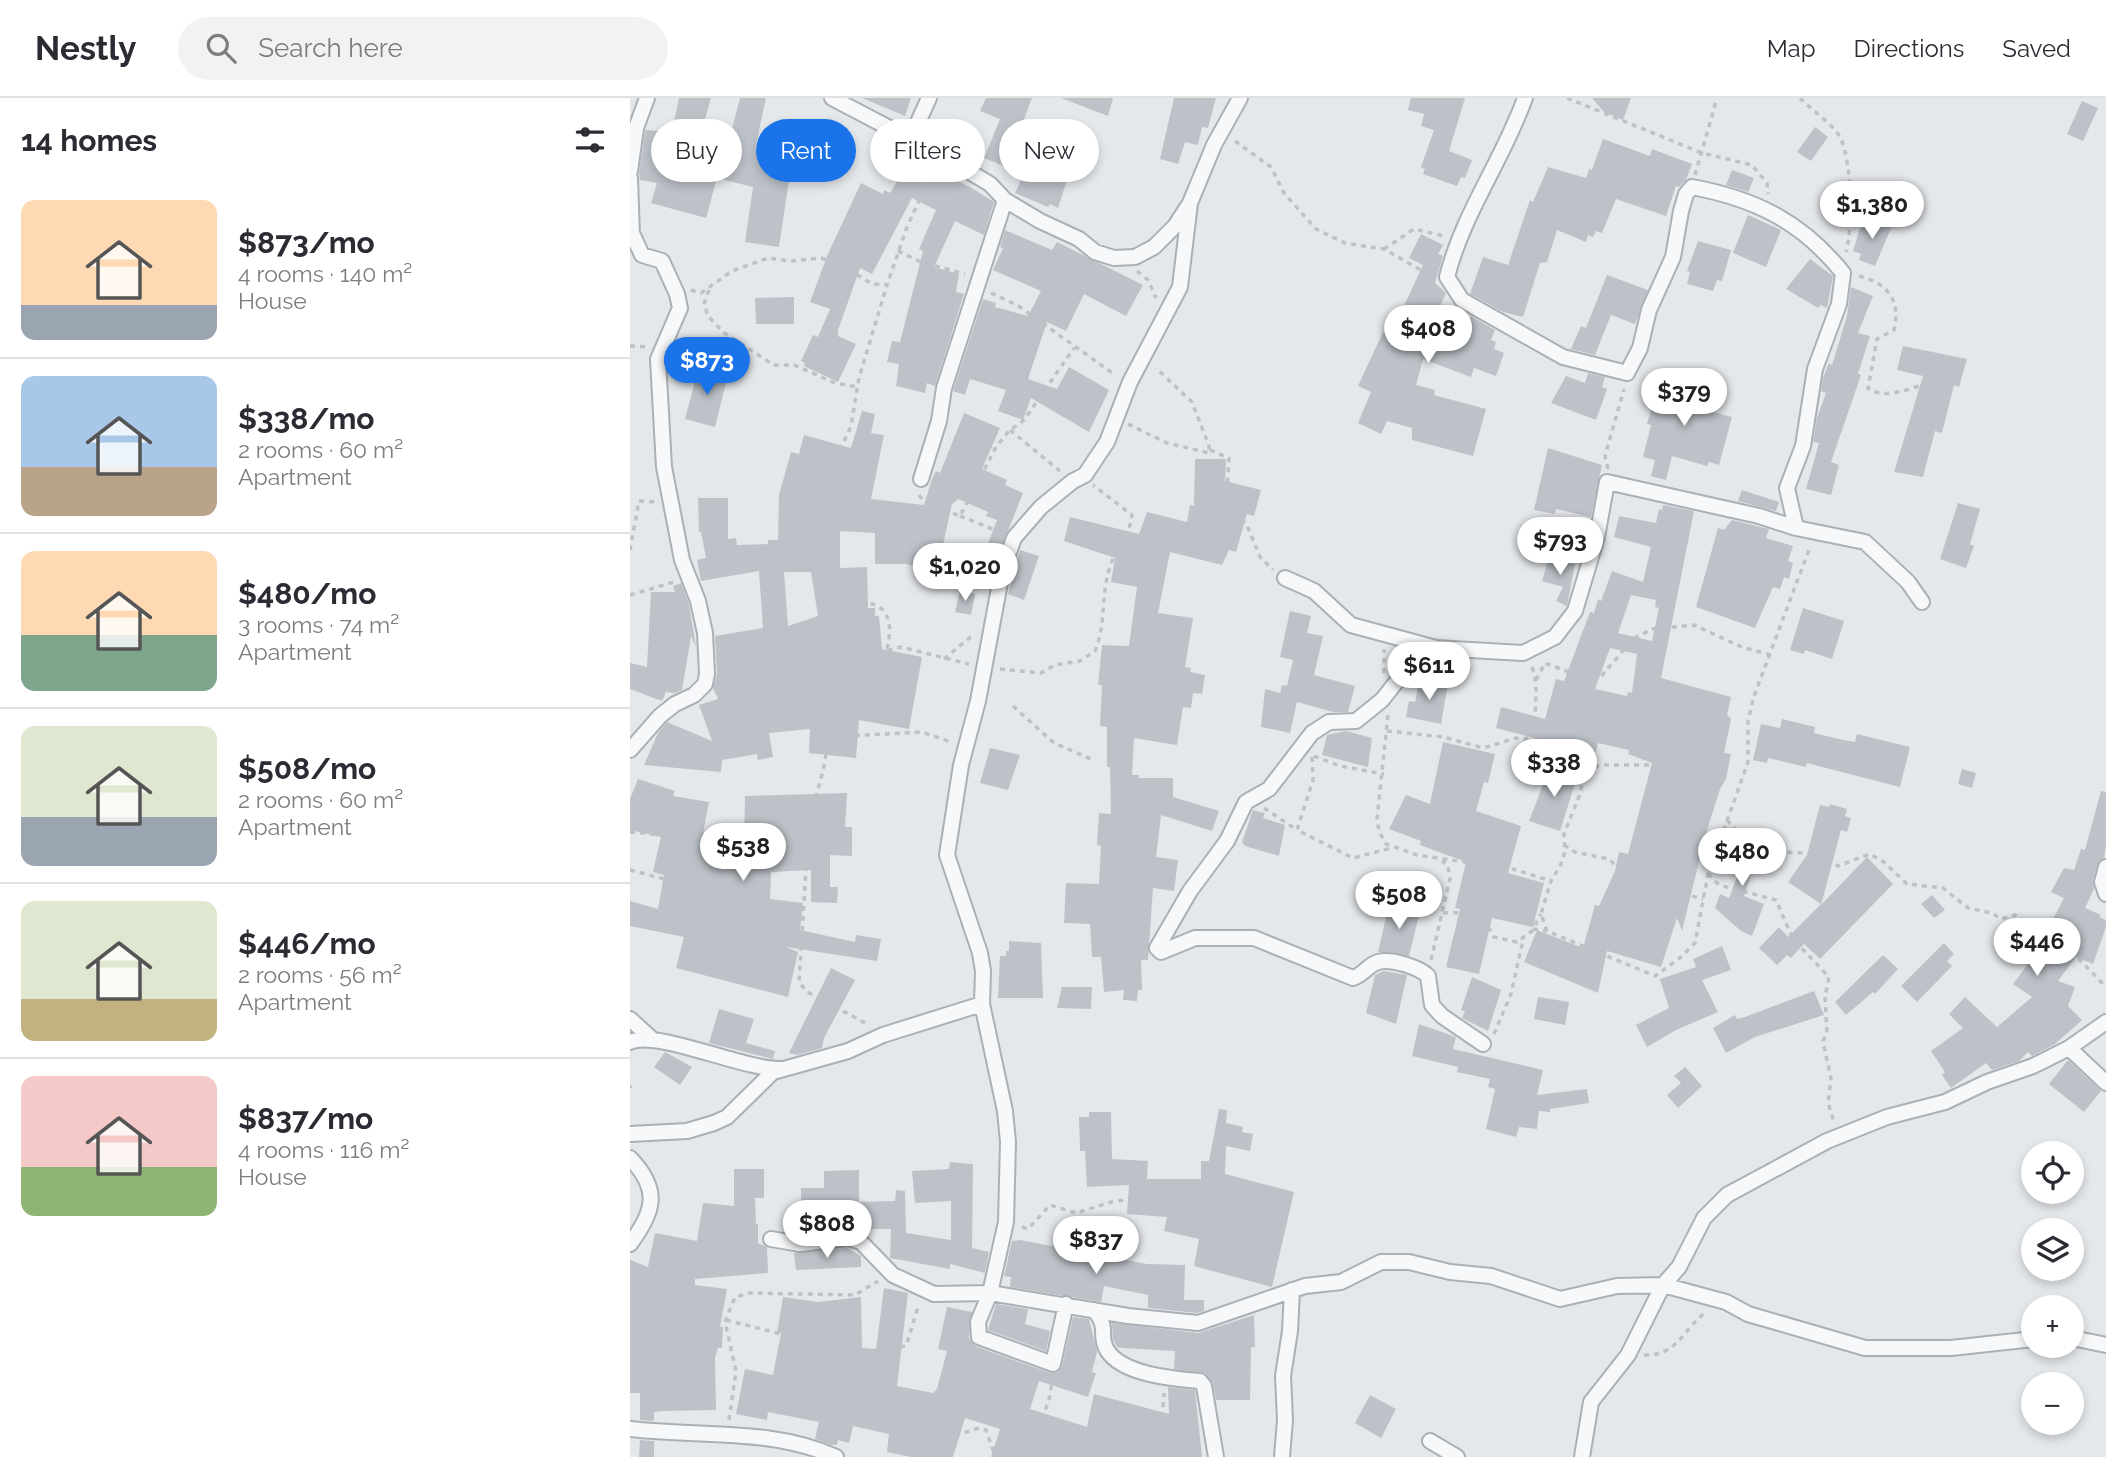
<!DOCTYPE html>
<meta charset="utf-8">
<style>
:root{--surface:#fff;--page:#f2f2f3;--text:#2b2b33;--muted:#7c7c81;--line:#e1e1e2;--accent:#1a73e8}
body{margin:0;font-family:Raleway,sans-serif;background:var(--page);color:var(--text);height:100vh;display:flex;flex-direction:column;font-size:26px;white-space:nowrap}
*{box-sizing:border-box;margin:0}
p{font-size:23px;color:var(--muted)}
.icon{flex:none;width:38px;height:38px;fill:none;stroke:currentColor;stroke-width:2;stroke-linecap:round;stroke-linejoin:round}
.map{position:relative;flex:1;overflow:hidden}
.panel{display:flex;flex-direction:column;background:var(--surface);width:630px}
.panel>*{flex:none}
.banner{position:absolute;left:21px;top:21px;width:665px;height:63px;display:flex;gap:14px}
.buttons{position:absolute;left:1391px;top:1043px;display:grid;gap:14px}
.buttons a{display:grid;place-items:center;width:63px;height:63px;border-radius:50%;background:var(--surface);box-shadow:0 4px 10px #0003;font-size:35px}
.price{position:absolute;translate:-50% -60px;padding:0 16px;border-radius:24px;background:#fff;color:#222;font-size:23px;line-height:46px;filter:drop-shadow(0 2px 4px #0008)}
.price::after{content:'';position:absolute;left:50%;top:42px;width:21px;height:16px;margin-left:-10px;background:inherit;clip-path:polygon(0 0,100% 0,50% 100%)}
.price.active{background:var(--accent);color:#fff}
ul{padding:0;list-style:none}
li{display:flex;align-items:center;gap:21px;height:175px;padding:0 21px}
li+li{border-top:2px solid var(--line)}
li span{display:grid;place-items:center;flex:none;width:196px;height:140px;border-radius:14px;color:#555}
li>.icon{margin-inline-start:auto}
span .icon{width:84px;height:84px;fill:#fffc;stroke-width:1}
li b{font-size:30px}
h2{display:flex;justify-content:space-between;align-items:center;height:84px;padding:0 21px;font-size:30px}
.chip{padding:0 24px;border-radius:32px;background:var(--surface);box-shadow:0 4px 10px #0003;font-size:24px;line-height:63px}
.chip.active{background:var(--accent);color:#fff}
header{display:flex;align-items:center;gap:42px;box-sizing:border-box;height:98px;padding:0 35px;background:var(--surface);border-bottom:2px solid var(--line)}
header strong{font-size:33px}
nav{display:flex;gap:38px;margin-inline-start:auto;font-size:24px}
.search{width:490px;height:63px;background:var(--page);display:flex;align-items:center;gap:18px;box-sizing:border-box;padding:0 24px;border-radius:38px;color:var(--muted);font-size:26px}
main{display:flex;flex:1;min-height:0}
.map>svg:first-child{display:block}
.building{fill:#bcc2c8;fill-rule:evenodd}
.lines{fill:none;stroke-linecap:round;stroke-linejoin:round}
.street-casing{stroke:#aab0b5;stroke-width:18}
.path{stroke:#bec2c7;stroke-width:3.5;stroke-dasharray:5 5;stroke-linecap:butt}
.street{stroke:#f7f8fa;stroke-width:14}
</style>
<header>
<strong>Nestly</strong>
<div class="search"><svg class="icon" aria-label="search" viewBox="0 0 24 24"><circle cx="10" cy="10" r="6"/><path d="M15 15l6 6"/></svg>Search here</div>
<nav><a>Map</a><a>Directions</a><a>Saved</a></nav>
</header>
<main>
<section class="panel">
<h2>14 homes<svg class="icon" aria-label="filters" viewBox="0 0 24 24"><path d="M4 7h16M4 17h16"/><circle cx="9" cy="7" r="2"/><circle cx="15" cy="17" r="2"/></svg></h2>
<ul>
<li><span style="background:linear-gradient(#ffd9b3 75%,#9aa5b1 0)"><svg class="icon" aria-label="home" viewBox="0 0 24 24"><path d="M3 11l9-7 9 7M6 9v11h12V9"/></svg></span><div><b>$873/mo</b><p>4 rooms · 140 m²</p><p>House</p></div></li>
<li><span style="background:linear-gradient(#a9c7e8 65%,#b9a48a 0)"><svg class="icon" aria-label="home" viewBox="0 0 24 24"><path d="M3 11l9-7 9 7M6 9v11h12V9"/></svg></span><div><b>$338/mo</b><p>2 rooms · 60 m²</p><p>Apartment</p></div></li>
<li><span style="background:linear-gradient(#ffd9b3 60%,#7fa58c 0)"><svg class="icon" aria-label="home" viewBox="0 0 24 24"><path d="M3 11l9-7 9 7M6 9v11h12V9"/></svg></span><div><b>$480/mo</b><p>3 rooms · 74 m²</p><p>Apartment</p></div></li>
<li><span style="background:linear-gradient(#dfe7d0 65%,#9aa5b1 0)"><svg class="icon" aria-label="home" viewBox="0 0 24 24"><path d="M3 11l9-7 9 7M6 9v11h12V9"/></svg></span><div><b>$508/mo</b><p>2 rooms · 60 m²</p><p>Apartment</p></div></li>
<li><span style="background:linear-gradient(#dfe7d0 70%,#c2b280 0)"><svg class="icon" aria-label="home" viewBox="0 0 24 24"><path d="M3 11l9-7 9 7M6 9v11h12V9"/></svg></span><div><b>$446/mo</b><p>2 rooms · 56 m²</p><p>Apartment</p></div></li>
<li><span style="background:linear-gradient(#f6c9c9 65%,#8fb573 0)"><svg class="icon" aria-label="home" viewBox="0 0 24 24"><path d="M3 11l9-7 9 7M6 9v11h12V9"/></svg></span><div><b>$837/mo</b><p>4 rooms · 116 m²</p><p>House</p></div></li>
</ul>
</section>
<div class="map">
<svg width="1476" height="1359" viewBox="0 0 1476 1359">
<rect width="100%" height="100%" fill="#e5e8eb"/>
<path class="building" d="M49 0H81L73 28 101 35 110 0H136L125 51 167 62 162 82H159L149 149 115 144 123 89 87 80 76 120 21 105 27 85 10 82 9 76 15 32 42 34Z
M232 0H281L275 18Z
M356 0H402L376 69 354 60 370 21 350 13Z
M431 0H483L478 18Z
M544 0H586L578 30 572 29 568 47 555 44 548 66 530 61Z
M781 0H835L819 53 842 62 835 80 831 79 827 88 793 76 795 71 791 69 804 32 791 28 794 16 778 12Z
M962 0H1001L993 22 974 14Z
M1452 3 1468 10 1453 43 1437 36Z
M1185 29 1198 39 1181 63 1167 54Z
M180 35 205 42 197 69 172 62Z
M973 41 1020 58 1022 51 1062 66 1056 82 1049 89 1046 88 1036 118 986 101 972 135 966 133 963 139 958 137 956 144 927 132 917 164 910 165 893 219 873 214 840 196 853 159 878 167 900 102 903 104 918 69 956 80 959 71 962 72Z
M284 64 312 79 313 76 340 89 364 104 354 137 325 123 304 169 329 176 326 194 334 196 305 288 297 285 295 295 266 288 269 266 257 264 262 243 270 244 293 153 289 151 306 112 282 100 242 176 230 170 208 232V238L226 246 208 284 174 268 175 265 171 263 183 237 188 239 200 211 180 204 197 158 231 85 253 96 254 92 260 95 268 82 273 84Z
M398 66 437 82 428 110 420 106 418 109 385 95Z
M1102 72 1124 80 1118 94 1096 87Z
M1118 117 1151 132 1136 169 1103 155Z
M1241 119 1262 128 1245 168 1229 162 1231 156 1223 153 1230 130 1238 128Z
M375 132 422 152 427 144 513 187 496 218 454 196 436 233 417 224 398 281 427 291 439 269 479 292 459 334 401 300 393 322 368 313 376 292 340 281 335 297 323 293 353 201 366 205 365 209 398 218 411 193 363 172 373 150 370 149Z
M791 136 813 147 808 156 813 158 805 185 816 195 806 218 837 228 841 218 865 232 861 242 866 244 864 251 874 255 866 278 844 270 841 279 793 261 786 287 805 292 804 297 856 311 843 358 782 342V330L757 323 751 336 728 325 741 294 728 288 753 234 764 241 773 210 793 167 779 160Z
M1068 143 1101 152 1092 183 1087 182 1083 193 1057 186 1060 174 1057 173Z
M1180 161 1203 178 1197 210 1191 207 1188 210 1156 191Z
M977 177 1018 192 1005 226 981 217 965 257 941 251 951 228 956 230Z
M1221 189 1243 198 1228 235 1240 238 1228 276 1231 277 1201 364 1209 367 1201 397 1176 391 1189 345 1183 344 1187 320 1196 295 1191 293 1193 280 1199 265 1202 267 1217 218Z
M164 199V226H126L125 200Z
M1273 248 1337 261 1329 289 1324 287 1312 335 1305 333 1293 379 1264 374 1293 278 1267 272Z
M69 268 98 276 85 329 55 321Z
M958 275 975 279 972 289 977 291 966 322 921 305 936 278 955 285Z
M1031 278 1077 291 1071 311 1102 319 1089 367 1079 364 1077 368 1042 358 1036 382 1021 378 1025 362 1013 359 1021 327 1017 326Z
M232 313 245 316 241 335 254 337 241 401 294 407 302 381 306 373 310 375 334 315 370 330 352 371 377 382 375 387 393 395 363 471 350 466 367 422 356 418 358 414 328 401 322 406 308 469 320 471 317 485 300 481 301 474 277 466H245V435L210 433V470L237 469 238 510H245V518H249L252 551 292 559 279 631 229 622 226 660 179 655 180 631 139 635 143 659 128 662 127 656 92 662 91 674 14 667 28 635 37 624 82 643 69 607 88 601 83 590 87 576 85 538 133 530 129 473 71 483 67 462 76 460 71 434H69L68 400H98V441L106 440 107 447 138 446V442H148L149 397 161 354 169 356 174 337 221 350ZM154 474H181L188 518 158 528Z
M918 350 972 367 961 419 926 411 925 416 904 412Z
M565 361H596L595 383 631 392 624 418 617 416 606 454 599 452 592 467 540 454 528 515 563 520 555 569 561 570 560 574 575 577 572 596 563 595 561 610 553 609 547 647 504 640 502 677H509V680H543V699L589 713 582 733 531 717 526 759 548 762 544 793 523 790 518 862H511L512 892H508L507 903 493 902 494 892 474 894 471 859H462L460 826 434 825 436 785 469 786 471 748 467 747 469 715 481 716 480 669H477V629L470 628 472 587H468L472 547 499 548 507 489 481 484 485 460 434 443 440 419 509 436 517 414 557 424 560 407 564 408Z
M1112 392 1149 404 1146 413 1108 403Z
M1328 405 1350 411 1340 446 1344 448 1336 470 1310 461Z
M1033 407 1064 413 1031 580 1101 599 1097 617 1101 621 1094 655 1101 656 1096 681 1090 691 1075 739 1052 833 1047 820 1031 869 977 853 968 895 894 864 907 832 953 850 965 807 969 808 985 773 989 754 998 756 1022 665 998 656 999 652 968 645 963 666 943 661 946 651 866 630 871 609 915 621 926 581 934 583 960 514 964 515 968 501 971 503 982 473 1013 484 1021 449 984 439 989 418 1026 425 1029 411 1032 412ZM1001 497 1026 502 1025 509 1029 510 1022 543 988 535ZM980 550 1007 556 1002 595 998 594 997 598 965 591Z
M1102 422 1139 431 1136 440 1163 448 1158 463 1163 465 1159 481 1154 479 1150 491 1143 489 1125 530 1066 509 1088 430 1094 432Z
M390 452 409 458 394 502 378 496Z
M919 459 945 466 937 508 926 503 933 489 912 483Z
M51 485 59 506 66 549 61 538 52 592 45 595 36 594 32 603 0 591V565L17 569 21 494H45L43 488Z
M330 493 345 496 341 517 325 514Z
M1173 510 1214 523 1202 561 1175 552 1174 556 1160 552Z
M660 513 681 518 677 535 693 538 684 577 725 588 718 614H703L667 604 660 635 631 629 635 591 650 595 652 587 657 588 663 562 650 559Z
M790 580 818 586 811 626 776 619 779 603 785 604Z
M1152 621 1185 629 1184 635 1213 642 1225 644 1227 636 1280 649 1270 689 1177 665 1176 669 1138 660 1137 665 1123 662 1131 626 1150 630Z
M716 633 742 640 738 669 692 657 697 637Z
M813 644 865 656 858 685 854 684 846 713 891 728 878 775 914 785 903 829 862 820 849 876 816 869 830 811 825 810 836 764 790 747 791 743 759 731 776 697 800 706Z
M360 650 390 657 378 692 350 685Z
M920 669 948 676 930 733 899 723Z
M1332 671 1346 675 1342 690 1328 686Z
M8 681 45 693 43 698 79 704 73 735 114 741 115 698 217 695 215 729H222V758L200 757V789H208L207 805 181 804V772L141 774 140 801 173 805 170 832 225 844 226 837 251 841 247 863 156 849 168 854 158 899 46 870 54 839 0 828V803L28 811 34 777 23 774 31 739 0 732V701Z
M1471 693 1476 694V748L1474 760 1467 767 1463 782 1464 791 1455 810 1471 817 1469 819 1476 822V829L1463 866 1446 859 1428 883 1445 889 1438 908 1452 922 1425 946 1402 958 1398 954 1389 963 1362 972 1356 965 1321 990 1312 977 1315 974 1301 953 1333 930 1319 916 1335 899 1367 929 1402 899 1383 886 1420 837 1416 834 1434 800 1421 794 1434 770 1444 772 1451 751 1455 752Z
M1200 706 1217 711 1215 718 1221 720 1217 734 1211 732 1191 807 1237 759 1263 786 1190 861 1174 846 1161 860 1157 857 1147 867 1129 850 1149 829 1158 839 1191 806 1158 784 1177 757 1190 707 1199 709Z
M623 712 635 715 633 720 655 727 649 758 615 748 612 744Z
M1106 737 1131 745 1114 798 1134 806 1122 838 1111 833 1085 810 1090 796 1099 800 1111 769 1097 765Z
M1302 797 1315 812 1304 820 1291 806Z
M759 806 790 813 779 858 748 854Z
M379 843 411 845 413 900H368L370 858H376V853H379Z
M1314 845 1324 856 1317 863 1322 868 1287 904 1271 888Z
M1092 848 1101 872 1072 882 1088 914 1046 932 1017 949 1006 927 1039 910 1030 881 1066 869 1063 861Z
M1253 857 1268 871 1245 896 1243 894 1216 917 1205 904Z
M201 870 225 882 194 940 192 950 167 957 159 955Z
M754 873 777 877 766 926 736 915 745 877Z
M842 879 871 892 858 933 832 920 835 913 831 912Z
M432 889H462L461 911 427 910Z
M1184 893 1194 917 1125 939 1096 955 1083 930 1105 917 1107 921 1115 919Z
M908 899 939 904 935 927 904 921Z
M89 911 124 921 116 945 145 953 143 961 79 945Z
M789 926 826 939 823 951 913 972 907 997 957 991 959 1005 920 1011V1014L909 1013 907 1031 889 1029 886 1039 856 1031 865 991 858 989 860 981 827 974 828 969 782 958Z
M35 954 62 969 50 987 24 969Z
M1438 962 1471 993 1454 1014 1419 986Z
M1055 969 1072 988 1048 1010 1037 997 1051 985 1044 978Z
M589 1011 597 1012 596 1025 613 1029 612 1034 623 1036 620 1053 596 1048 595 1076 664 1094 642 1189 564 1168 569 1141 534 1133 537 1119 497 1116 499 1087 457 1089 455 1053H450L449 1019H459V1014H481L482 1061 518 1063 517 1081H571V1063H579Z
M320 1064 343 1066 342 1150 359 1154 355 1175 320 1166V1171L260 1160 261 1131H231V1134L217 1130 166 1136 165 1104H171V1090H194V1073L229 1072V1104L265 1103 266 1092 275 1093 276 1135 321 1142V1103L285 1105 282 1073 319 1071Z
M104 1071H134V1100H125L126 1126H128V1145L137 1149 138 1175 65 1181V1187L97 1191 90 1229H93L92 1250H88L85 1259 86 1312 33 1313 24 1314V1323L10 1322V1295H0V1162L18 1169 25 1135 67 1143 73 1105 104 1108Z
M390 1142 517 1166 555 1167 554 1202H574V1213L567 1215 518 1210V1197L474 1188 471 1204 380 1189 381 1179 374 1178 382 1143Z
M217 1150 231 1158V1169L166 1172 164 1155Z
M254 1190 278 1195 267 1288 303 1295 307 1291 317 1253 308 1251 317 1209 342 1214 339 1240 345 1248 420 1275H426L432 1269 443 1219 459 1221 467 1254 462 1274 466 1275 458 1299 409 1283 400 1311 457 1329 464 1296 539 1316 538 1289 565 1292 572 1359H361L370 1331 335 1320 323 1359H281L257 1354 259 1336 223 1328 219 1345 208 1342 207 1347H202L185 1341 189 1324 138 1314 137 1322 106 1316 115 1271 143 1277 151 1235H147L153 1199 188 1204 231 1199 232 1250 246 1251Z
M366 1206 398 1211 395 1226 420 1233 416 1253 358 1232Z
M624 1217 625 1249H621L620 1302H586L583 1286 575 1275 544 1271 545 1253 494 1250 487 1249 483 1241 482 1225 568 1235Z
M740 1297 766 1311 751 1340 725 1325Z
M10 1342 24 1343V1359H9Z"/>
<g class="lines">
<g class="street-casing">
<path id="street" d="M202 0 311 57 360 86 375 102 410 123 449 141 465 154 484 160 505 159 524 149 545 128 560 105 584 47 610 0
M280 42 299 0
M0 73 6 30 17 0
M0 80 2 138
M0 131 12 157 32 163 47 196 50 210 28 261 34 369 52 462 68 503 75 535 77 576 75 586 64 597 45 606 30 618 0 652
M291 381 309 323 314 290 375 102
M1166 430 1235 444 1278 484 1292 504
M655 480 684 493 721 527 806 550
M1476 769 1472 784 1476 796
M0 921 23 942
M0 944C25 931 115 972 151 971
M853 946 812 918 802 907 798 878C789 869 760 860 748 864 738 867 733 877 723 880L624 840H565L531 854 527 850 560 793 597 743 616 704 639 691 682 635 699 624 726 623 752 602 783 563 806 550 893 555 925 539 945 513 967 439 977 384 1129 418 1166 430 1157 390 1173 348 1185 271 1209 206 1213 175C1172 124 1126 101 1062 89L1056 96 1051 113 1043 159 1019 212 1010 250 997 275 933 259 832 202 817 179C833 115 873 62 895 0
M1439 950 1476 985
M0 1036 57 1033 84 1025 97 1019 143 974 218 953 253 937 352 906
M0 1060C31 1092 24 1114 0 1146
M141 1141 170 1146 218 1140 231 1144 263 1177 304 1196 360 1195 376 1124 378 1044 375 1013 352 906 353 873 350 855 317 757 331 667 348 603 372 474 384 440 411 409 443 383 455 377 477 344 500 284 550 189 560 105
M436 1206 423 1266 349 1239 348 1224 360 1195 498 1218 568 1225 675 1188 711 1184 751 1164H779L820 1174 861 1178 930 1201 987 1188 1033 1187 1096 1204 1118 1216 1235 1250H1321L1404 1241
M464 1212C480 1230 468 1237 477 1252 492 1277 545 1281 570 1283L574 1288 586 1359
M1442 1240 1476 1247
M0 1331C69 1339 142 1330 206 1359
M800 1343 827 1359
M652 1359 655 1322 653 1278 660 1233 662 1192
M952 1359 961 1304 998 1257 1033 1187 1049 1169 1074 1120 1097 1097 1197 1043 1257 1019 1315 1004 1357 984 1403 968 1439 950 1476 924"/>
</g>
<path class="path" d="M937 0 1072 55 1122 67 1137 85 1138 96
M1170 0C1182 13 1201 24 1210 39 1222 62 1223 130 1216 154
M605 43 641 69 654 95 686 131 715 145 754 151 789 171 802 174
M1065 77 1087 0
M754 151 784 131 814 138
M268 153 291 164 335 176
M507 173 518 182 526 200
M1229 178C1258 185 1271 203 1264 232L1247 241 1238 290C1256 303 1281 289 1301 285
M61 192 71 195 102 173 138 160 161 163 191 160 212 167 242 186 257 187 277 129 304 70
M79 192 74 206 78 218 93 234 144 267H164L205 285 227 289
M361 195 387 207 485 277
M0 248 19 249
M498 326 537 345 579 355V348L562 304 526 270
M380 332 430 373
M580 352 599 360 596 411 616 425 630 459 643 472
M978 371 975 358 994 291
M289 397 295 405 330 418 366 349 379 333 394 322 444 250
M330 418 370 434
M178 434 185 427 187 401 221 328 229 280 257 187
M0 452 9 403 27 404
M0 497 44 484
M195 549 192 534 198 514C236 497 269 501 257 551
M314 561 344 536
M902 569C913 597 896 632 912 659L960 668
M370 571 411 575 425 567 450 563 465 553C476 527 471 499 479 472 484 452 500 438 502 417L463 387
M754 575V551
M93 579 187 550 241 557 271 549 339 566
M906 582 915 565 958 581H969L1003 541 1022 531 1064 527 1112 549 1141 557
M383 608 424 645 463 662
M758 617 747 721 749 733 756 746 787 757 883 771 921 783
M757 633 813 639 853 650 886 640 895 641 906 633
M684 658 710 668 754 676
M682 659 683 682 667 732 723 760 761 750
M1019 667H970L955 673 950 696 934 736 935 753 931 766 921 783 911 816 917 833 1025 878 1051 859 1065 845 1078 776 1118 664V623L1124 598 1180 449
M634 710 667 732
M1097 722 1107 733 1153 754 1174 755 1208 768 1240 756 1254 764 1277 786 1313 790 1338 810 1362 815 1371 821 1385 817 1445 857 1476 889
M0 734 68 740 83 729 108 740
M178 739C180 704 198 673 197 639L292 634 321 644
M934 747 945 754 979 761 986 768 1023 788 1073 801
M0 772 99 798 108 740 178 739 169 884 177 894 239 927
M1078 776 1089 787 1146 802 1163 841 1199 879 1195 899 1197 935 1193 943 1201 981 1198 1005 1204 1024
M813 815C839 814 853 815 864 839L887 844 902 833 911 816
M903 831 917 833
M801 862 820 781 818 768 812 763
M864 936 881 896 893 842
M0 987V990
M392 1129 398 1131 420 1107 446 1115 481 1104 507 1100 522 1087
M96 1222 171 1241 213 1257 276 1248 289 1206
M1014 1257C1048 1258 1053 1231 1076 1214
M438 1262 459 1266 468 1265
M99 1322 106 1273 95 1224 105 1199 119 1195 225 1197 248 1183
M286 1359 295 1331 326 1337 349 1330 356 1332 363 1352 383 1359
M400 1359 420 1298 422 1282
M533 1359 531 1340 534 1295"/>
<use href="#street" class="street"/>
</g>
</svg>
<div class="buttons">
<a><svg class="icon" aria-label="locate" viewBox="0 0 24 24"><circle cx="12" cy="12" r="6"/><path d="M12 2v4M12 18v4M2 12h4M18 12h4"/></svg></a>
<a><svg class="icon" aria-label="layers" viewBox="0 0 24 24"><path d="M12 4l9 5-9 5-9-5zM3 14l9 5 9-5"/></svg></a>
<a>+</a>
<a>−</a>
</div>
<b class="price" style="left:1242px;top:143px">$1,380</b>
<b class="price" style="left:798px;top:267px">$408</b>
<b class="price active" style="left:77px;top:299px">$873</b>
<b class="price" style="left:1054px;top:330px">$379</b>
<b class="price" style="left:930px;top:479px">$793</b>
<b class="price" style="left:335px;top:505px">$1,020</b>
<b class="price" style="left:799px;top:604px">$611</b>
<b class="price" style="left:924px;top:701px">$338</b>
<b class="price" style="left:113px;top:785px">$538</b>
<b class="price" style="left:1112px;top:790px">$480</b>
<b class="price" style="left:769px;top:833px">$508</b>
<b class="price" style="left:1407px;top:880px">$446</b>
<b class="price" style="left:197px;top:1162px">$808</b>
<b class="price" style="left:466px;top:1178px">$837</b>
<div class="banner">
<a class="chip">Buy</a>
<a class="chip active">Rent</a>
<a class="chip">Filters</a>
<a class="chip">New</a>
</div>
</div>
</main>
